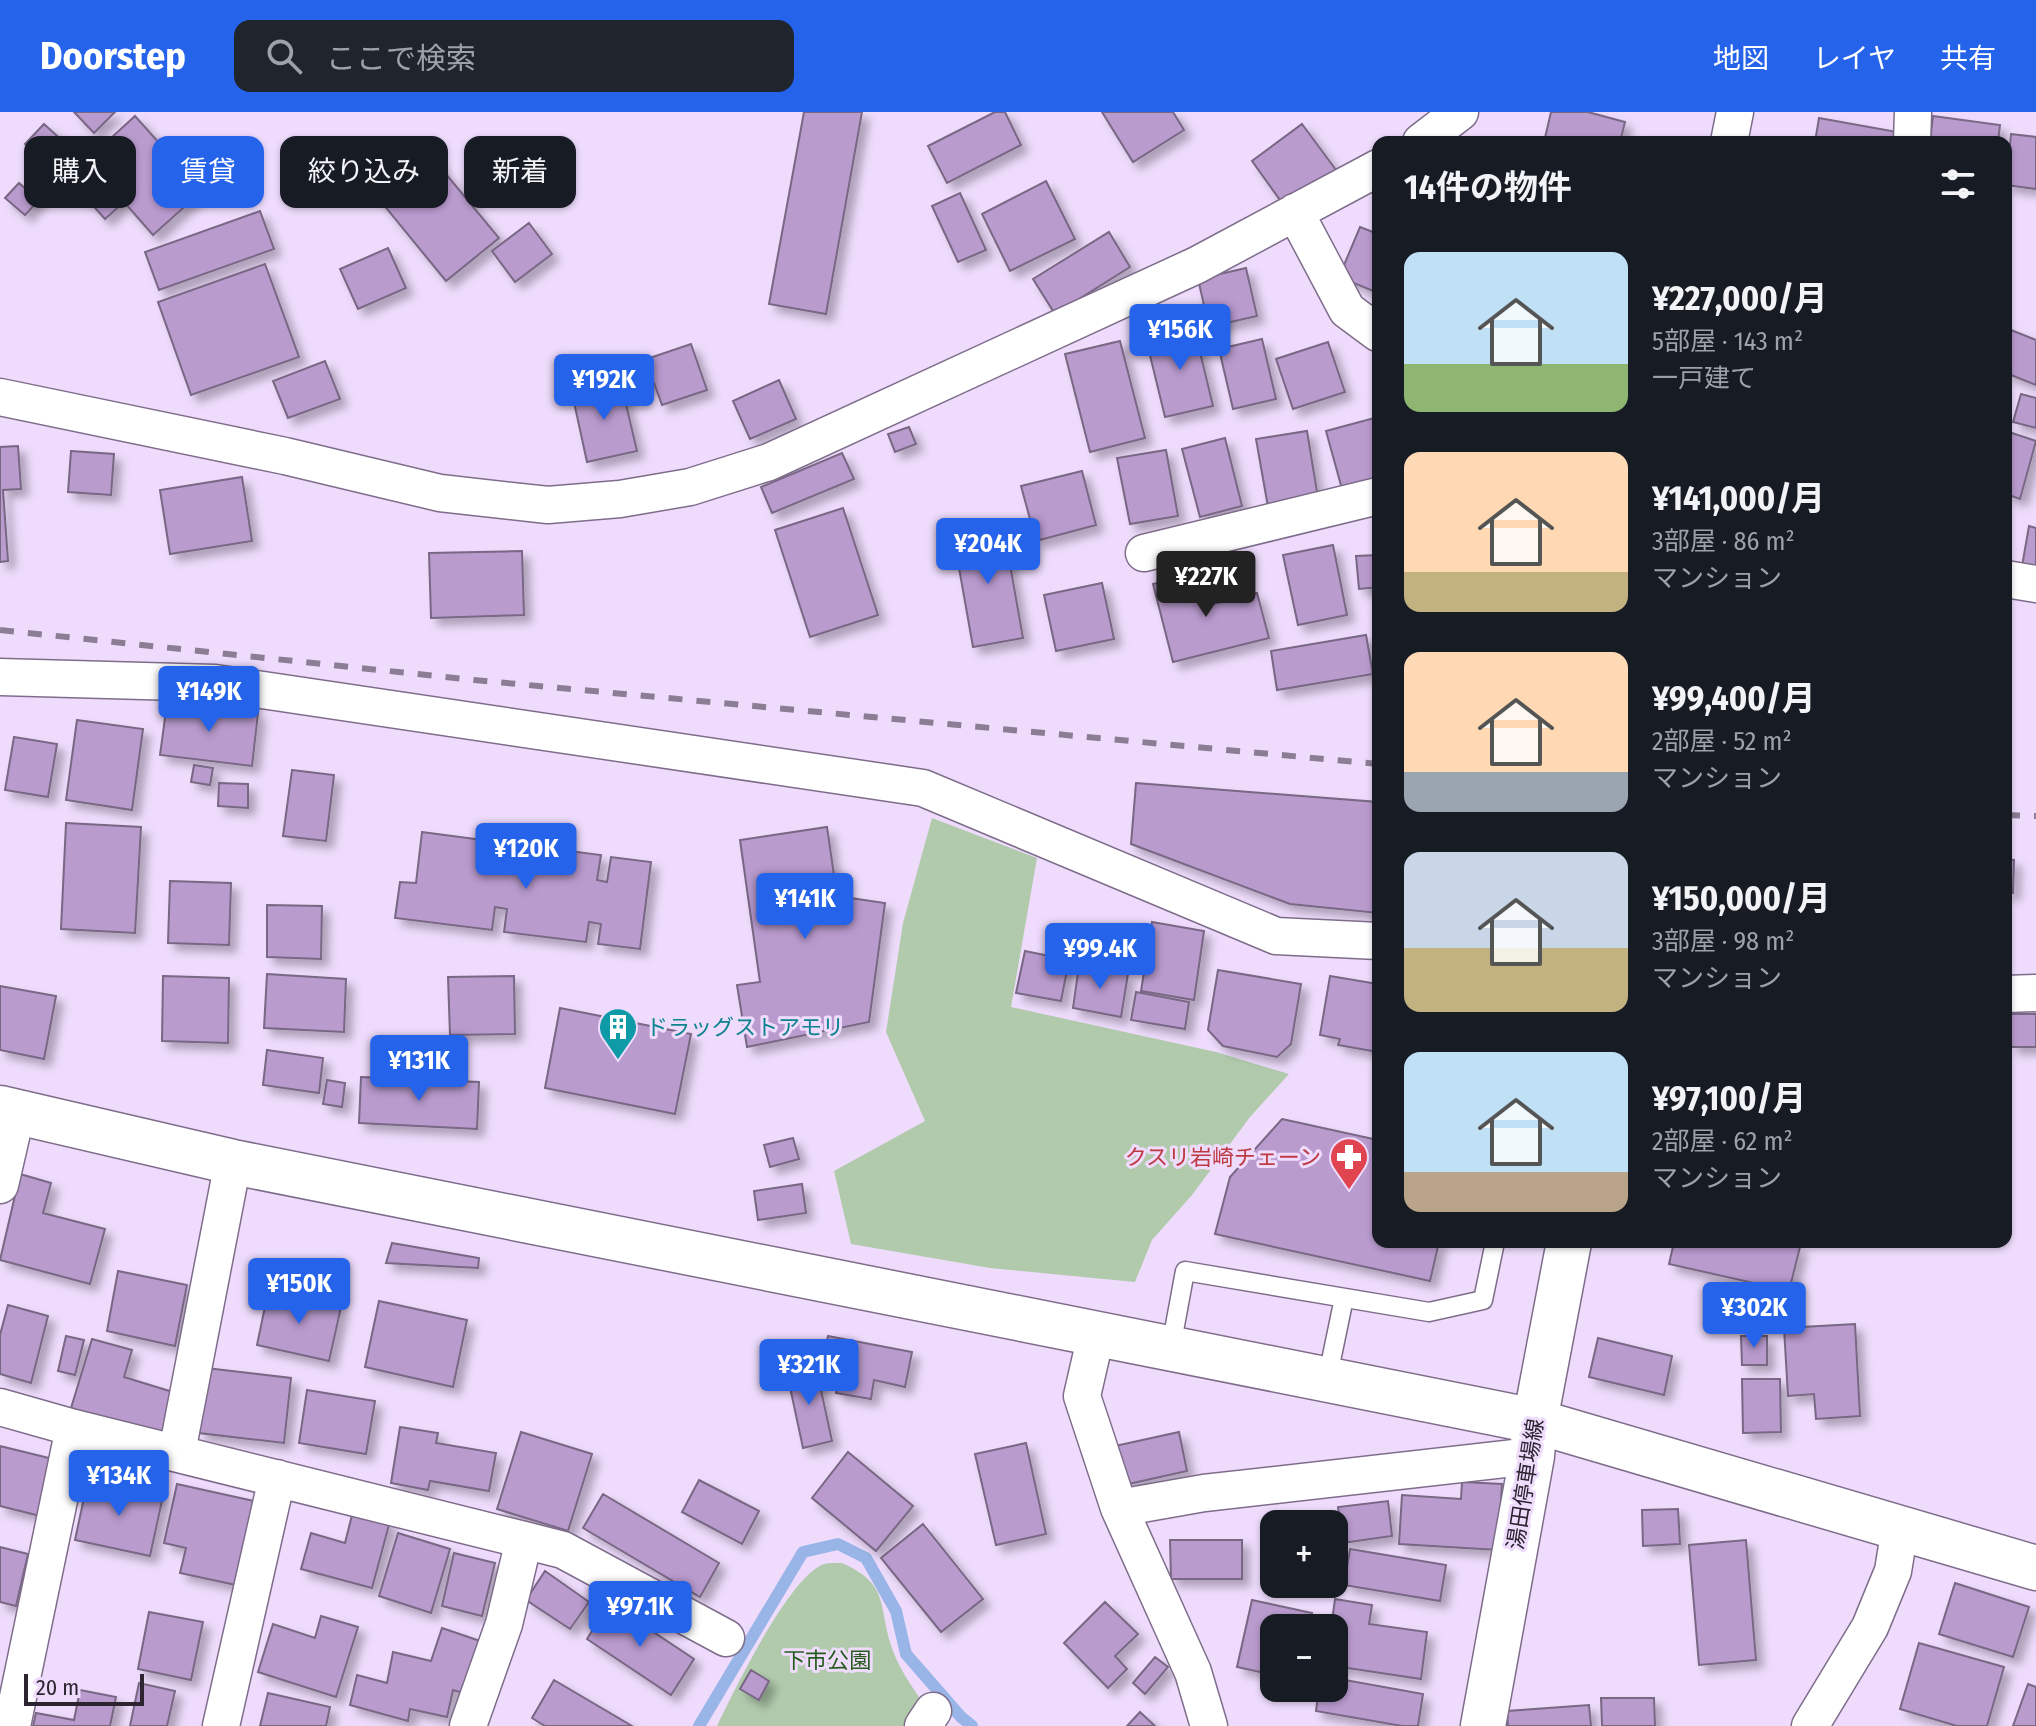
<!DOCTYPE html>
<html lang="ja">
<meta charset="utf-8">
<style>
:root{--surface:#171b24;--page:#20242c;--text:#f1f3f6;--muted:#9ea1a6;--accent:#2563eb}
body{margin:0;font-family:"Fira Sans Condensed","Noto Sans JP",sans-serif;background:var(--page);color:var(--text);height:100vh;display:flex;flex-direction:column;font-size:30px;white-space:nowrap}
*{box-sizing:border-box;margin:0}
p{font-size:26px;color:var(--muted)}
.icon{flex:none;width:44px;height:44px;fill:none;stroke:currentColor;stroke-width:2;stroke-linecap:round;stroke-linejoin:round}
.map{position:relative;flex:1;overflow:hidden}
.details{position:absolute;left:1372px;top:24px;width:640px;height:1112px;display:flex;flex-direction:column;background:var(--surface);border-radius:16px;box-shadow:0 2px 6px #0004}
.details>*{flex:none}
.hud{position:absolute;left:24px;top:24px;width:760px;height:72px;display:flex;gap:16px}
.fabs{position:absolute;left:1260px;top:1398px;display:grid;gap:16px}
.fabs a{display:grid;place-items:center;width:88px;height:88px;border-radius:16px;background:var(--surface);box-shadow:0 2px 6px #0004;font-size:40px}
.scale{position:absolute;left:24px;bottom:20px;width:120px;box-sizing:border-box;padding-left:8px;border:4px solid #2c2531;border-top:0;font-size:22px;line-height:28px;white-space:nowrap;color:#2c2531;-webkit-text-stroke:6px #efdcfd;paint-order:stroke}
.price{position:absolute;translate:-50% -68px;padding:0 18px;border-radius:8px;background:var(--accent);color:#fff;font-size:26px;line-height:52px;filter:drop-shadow(0 2px 4px #0008)}
.price::after{content:'';position:absolute;left:50%;top:48px;width:24px;height:18px;margin-left:-12px;background:inherit;clip-path:polygon(0 0,100% 0,50% 100%)}
.price.active{background:#222;color:#fff}
ul{padding:0;list-style:none}
li{display:flex;align-items:center;gap:24px;height:200px;padding:0 32px}
li span{display:grid;place-items:center;flex:none;width:224px;height:160px;border-radius:16px;color:#555}
li>.icon{margin-inline-start:auto}
span .icon{width:96px;height:96px;fill:#fffc;stroke-width:1}
li b{font-size:34px}
h2{display:flex;justify-content:space-between;align-items:center;height:96px;padding:0 32px;font-size:34px}
.tag{padding:0 28px;border-radius:16px;background:var(--surface);box-shadow:0 2px 6px #0004;font-size:28px;line-height:72px}
.tag.active{background:var(--accent);color:#fff}
header{display:flex;align-items:center;gap:48px;box-sizing:border-box;height:112px;padding:0 40px;background:var(--accent);color:#fff}
header strong{font-size:38px}
nav{display:flex;gap:44px;margin-inline-start:auto;font-size:28px}
.search{width:560px;height:72px;background:var(--page);display:flex;align-items:center;gap:20px;box-sizing:border-box;padding:0 28px;border-radius:16px;color:var(--muted);font-size:30px}
.map>svg:first-child{display:block}
.green{fill:#b1caac}
.lines{fill:none;stroke-linecap:round;stroke-linejoin:round}
.stream{stroke:#99b5e7;stroke-width:12}
.building{fill:#b99bce;stroke:#786784;stroke-width:2;filter:url(#shadow)}
.service-casing{stroke:#7e6d8a;stroke-width:21}
.minor-casing{stroke:#7e6d8a;stroke-width:39}
.tertiary-casing{stroke:#7e6d8a;stroke-width:47}
.secondary-casing{stroke:#7e6d8a;stroke-width:47}
.service{stroke:#fff;stroke-width:18}
.minor{stroke:#fff;stroke-width:36}
.tertiary{stroke:#fff;stroke-width:44}
.secondary{stroke:#fff;stroke-width:44}
.rail{stroke:#8b7e94;stroke-width:6;stroke-dasharray:14 14;stroke-linecap:butt}
.labels{text-anchor:middle;stroke-width:6;stroke-linejoin:round;paint-order:stroke}
.culture-label{font-size:22px;fill:#0d838f;stroke:#efdcfd;text-anchor:start}
.health-label{font-size:22px;fill:#be3a42;stroke:#efdcfd;text-anchor:end}
.street-label{font-size:22px;fill:#2c2531;stroke:#efdcfd}
.park-label{font-size:22px;fill:#275c1e;stroke:#efdcfd}
</style>
<header>
<strong>Doorstep</strong>
<div class="search"><svg class="icon" aria-label="search" viewBox="0 0 24 24"><circle cx="10" cy="10" r="6"/><path d="M15 15l6 6"/></svg>ここで検索</div>
<nav><a>地図</a><a>レイヤ</a><a>共有</a></nav>
</header>
<div class="map">
<svg width="2036" height="1614" viewBox="0 0 2036 1614">
<defs>
<filter id="shadow"><feDropShadow dx="7" dy="7" stdDeviation="4" flood-color="#0004"/></filter>
</defs>
<rect width="100%" height="100%" fill="#efdcfd"/>
<path class="green" d="M932 706 1037 746 1011 895 1216 940 1289 962 1250 1005 1192 1083 1152 1128 1135 1170 990 1156 851 1132 834 1059 925 1009 886 920 903 811Z
M842 1451C887 1471 879 1490 890 1530 896 1552 910 1571 922 1590L906 1614H717C736 1575 784 1476 818 1455 824 1450 834 1451 842 1451Z"/>
<g class="lines">
<path class="stream" d="M699 1614 803 1440 838 1432 866 1446 896 1499 906 1542 961 1605 972 1614"/>
</g>
<path class="building" d="M74 0H115L94 21Z
M804 0H862L826 202 769 192Z
M995 0H1005L1021 33 947 71 928 34Z
M1102 0H1173L1184 18 1133 50Z
M1551 0H1588L1625 10 1621 26 1637 30H1544Z
M135 4 202 79 153 123 124 90 105 107 79 78 98 61 87 48Z
M1933 4 2000 13 1998 30H1930Z
M1819 6 1897 20 1895 30H1815Z
M44 12 65 31 45 52 25 32Z
M1302 12 1336 58 1285 95 1252 49Z
M2011 22 2036 25V77L2006 73Z
M431 44 499 126 446 169 378 86Z
M1046 69 1075 127 1010 159 982 102Z
M19 71 39 88 25 103 5 86Z
M960 81 986 138 958 150 932 94Z
M260 99 274 137 159 178 145 140Z
M529 111 552 142 515 170 492 139Z
M1360 115 1378 122V181L1339 165Z
M1109 120 1130 155 1055 202 1033 167Z
M388 136 406 176 358 197 340 157Z
M265 152 299 245 191 283 158 190Z
M1246 156 1257 204 1209 215 1198 167Z
M1194 215 1213 294 1165 305 1146 227Z
M2006 216 2036 228V273L2006 261Z
M1262 227 1276 287 1233 297 1219 237Z
M1120 229 1145 326 1090 340 1065 242Z
M1328 230 1345 280 1293 297 1276 247Z
M691 232 707 278 662 293 654 271 640 276 632 252Z
M325 249 340 287 288 306 273 269Z
M779 268 796 307 750 327 733 289Z
M621 271 637 339 587 350 572 281Z
M2021 282 2036 286V316L2013 310Z
M1378 305V367L1342 377 1326 319Z
M909 315 916 332 895 340 888 322Z
M1307 319 1318 386 1268 395 1256 327Z
M2006 319 2036 329 2020 387 2006 382Z
M1225 326 1242 394 1200 405 1182 337Z
M18 334 21 377 3 378 8 449 0 450V335Z
M1166 338 1178 404 1130 412 1117 346Z
M71 339 114 342 111 383 68 380Z
M842 341 854 367 772 401 761 375Z
M1082 359 1096 413 1036 429 1021 374Z
M242 365 252 429 170 442 160 378Z
M843 396 878 503 810 525 775 418Z
M1003 413 1023 526 973 535 953 422Z
M2029 414 2036 416V463L2021 460Z
M1333 433 1347 503 1298 513 1283 443Z
M522 439 524 503 431 506 429 441Z
M1378 443V475L1359 477 1356 444Z
M1200 461 1209 493 1257 481 1269 526 1173 550 1153 472Z
M1102 471 1114 527 1056 539 1044 483Z
M1366 523 1373 562 1277 578 1271 539Z
M167 591 258 601 252 654 160 643Z
M77 608 143 617 132 698 66 688Z
M14 625 57 632 48 685 5 678Z
M194 653 213 656 210 673 191 670Z
M292 658 334 663 326 729 283 724Z
M219 671 248 672V696L218 694Z
M1136 671 1378 690V801L1290 792 1131 732Z
M66 711 141 715 135 821 61 817Z
M827 715 837 784 885 791 869 910 747 935 737 873 760 870 740 728Z
M422 720 506 731 502 758 511 760 515 732 601 743 597 768 607 770 611 745 651 750 640 837 598 832 601 812 589 810 586 830 504 820 507 797 495 795 492 818 395 806 400 770 416 771Z
M2006 747 2014 748 2013 781H2006Z
M170 769 231 771 229 833 168 831Z
M267 793 322 794 321 847 267 845Z
M1152 810 1204 819 1194 888 1141 879Z
M1025 839 1069 848 1061 889 1016 881Z
M1079 853 1128 862 1121 905 1073 896Z
M1218 858 1301 872 1291 932 1277 945 1223 934 1208 918Z
M267 862 346 867 344 920 264 916Z
M163 864 229 866 228 931 162 929Z
M514 864 515 922 450 923 448 865Z
M1330 864 1378 872V940L1338 933 1340 927 1320 923Z
M0 874 56 884 44 947 0 938Z
M1136 880 1189 890 1185 917 1131 908Z
M560 896 691 922 675 1002 545 976Z
M2010 902H2036V935H2011Z
M267 938 323 946 319 981 263 973Z
M361 965 479 970 477 1017 359 1011Z
M327 968 345 971 342 995 323 992Z
M1282 1007 1378 1028V1130H1439L1430 1169 1215 1122 1230 1065Z
M793 1026 799 1047 770 1055 764 1033Z
M20 1062 51 1071 43 1101 105 1117 90 1172 0 1148Z
M802 1072 806 1101 758 1108 754 1079Z
M1674 1130H1778L1800 1135 1789 1179 1669 1152Z
M392 1131 479 1146 478 1156 386 1151Z
M118 1159 187 1173 175 1234 107 1219Z
M268 1180 341 1195 329 1249 257 1233Z
M379 1189 467 1208 453 1275 365 1255Z
M8 1193 48 1204 31 1271 0 1262V1223Z
M1855 1212 1860 1304 1816 1307 1814 1282 1788 1284 1784 1216Z
M66 1224 84 1228 75 1263 58 1259Z
M828 1224 912 1240 905 1275 874 1268 871 1287 836 1281 840 1262 821 1258Z
M1741 1224H1767V1253H1742Z
M1598 1226 1672 1244 1664 1283 1589 1265Z
M92 1227 132 1238 124 1265 176 1281 163 1324 71 1296Z
M816 1255 832 1329 803 1336 787 1261Z
M206 1256 291 1266 284 1331 199 1321Z
M1742 1267H1780L1781 1320 1743 1321Z
M307 1278 375 1289 366 1342 299 1331Z
M400 1315 438 1321 436 1331 496 1341 489 1379 430 1369 428 1378 391 1371Z
M521 1320 592 1342 568 1419 497 1397Z
M1179 1320 1187 1359 1124 1373 1115 1334Z
M1026 1331 1046 1422 996 1433 975 1342Z
M0 1334 57 1348 44 1405 0 1394Z
M848 1340 913 1394 876 1439 812 1386Z
M88 1367 163 1384 150 1444 75 1428Z
M699 1368 759 1399 742 1432 682 1400Z
M1462 1370 1502 1372 1498 1438 1399 1432 1402 1383 1461 1387Z
M177 1372 254 1389 236 1473 180 1461 186 1436 164 1431Z
M603 1382 719 1451 700 1485 583 1416Z
M1388 1389 1392 1424 1342 1431 1338 1395Z
M1678 1397 1680 1432 1643 1434 1642 1398Z
M353 1399 390 1409 372 1476 301 1457 311 1421 345 1431Z
M923 1412 983 1487 941 1520 881 1446Z
M398 1421 450 1437 431 1501 379 1484Z
M1170 1428H1242V1467H1171Z
M1746 1428 1756 1548 1699 1553 1689 1433Z
M0 1435 28 1442 16 1494 0 1490Z
M1350 1437 1446 1453 1440 1489 1344 1473Z
M454 1441 495 1451 482 1504 442 1494Z
M545 1459 589 1490 570 1517 526 1488Z
M1955 1471 2029 1495 2013 1545 1939 1522Z
M1335 1487 1372 1493 1369 1512 1427 1520 1421 1567 1334 1554V1516H1331Z
M1252 1488 1312 1501 1309 1516H1274V1563L1237 1555Z
M1105 1490 1138 1522 1115 1544 1127 1557 1108 1576 1064 1531Z
M610 1491 694 1547 671 1583 587 1527Z
M149 1500 203 1510 191 1568 138 1557Z
M321 1504 358 1515 336 1585 258 1560 273 1512 315 1526Z
M442 1516 480 1529 463 1581 453 1578 447 1605 410 1597 408 1609 350 1593 357 1563 387 1571 393 1540 431 1549Z
M1919 1531 2004 1555 1987 1614H1957L1900 1597Z
M1155 1545 1168 1555 1145 1582 1133 1571Z
M751 1558 769 1569 759 1588 740 1577Z
M1334 1566 1423 1582 1418 1614H1402L1316 1599 1319 1576H1334Z
M554 1568 632 1614H545L532 1606Z
M139 1571 175 1579 167 1614H130Z
M2028 1572 2036 1575V1614H2013Z
M80 1578 116 1585 110 1614H33L36 1601 74 1608Z
M268 1581 330 1595 326 1614H260Z
M1601 1586H1654L1655 1614H1602Z
M1589 1593 1591 1614H1508L1507 1599Z
M1140 1600 1155 1614H1127Z"/>
<g class="lines">
<g class="service-casing">
<path id="service" d="M1171 1235 1185 1159 1429 1200 1483 1188 1495 1130
M1327 1268 1344 1186"/>
</g>
<g class="minor-casing">
<path id="minor" d="M1421 30 1460 0
M1729 30 1735 0
M1912 30 1913 0
M1295 100 1347 198 1378 221
M0 285 285 344 440 381 548 393 620 387 690 375 769 350 1197 153 1378 56
M1144 441 1378 384
M2006 467 2036 472
M0 565 215 571 923 676 1276 824 1378 829
M2006 882 2036 881
M0 1073 17 999
M1096 1223 1082 1284 1119 1396 1193 1560 1209 1614
M0 1295 74 1316 524 1428 504 1512 468 1614
M177 1340 233 1050
M1119 1396 1204 1381 1532 1344
M524 1428 563 1438 726 1526
M12 1614 74 1316
M221 1614 277 1366
M923 1614 933 1599
M1810 1614 1870 1515 1893 1459 1900 1416"/>
</g>
<g class="tertiary-casing">
<path id="tertiary" d="M0 996 233 1050 1535 1309 2036 1456"/>
</g>
<g class="secondary-casing">
<path id="secondary" d="M1483 1614 1532 1344 1535 1309 1569 1130"/>
</g>
<use href="#service" class="service"/>
<use href="#minor" class="minor"/>
<use href="#tertiary" class="tertiary"/>
<use href="#secondary" class="secondary"/>
<path class="rail" d="M0 518 474 568 1378 652
M2006 703 2036 704"/>
</g>
<defs>
<g id="building-pin" transform="scale(2)"><path d="M0 17L-7.5 6A9.5 9.5 0 1 1 7.5 6Z" fill="#0f9aa8" stroke="#efdcfd"/><path d="M-4-6H4V6H1V3H-1V6H-4ZM-2.5-4.3h1.7v1.8h-1.7ZM.8-4.3h1.7v1.8H.8ZM-2.5-1h1.7V.8h-1.7ZM.8-1h1.7V.8H.8Z" fill="#fff"/></g>
<g id="pharmacy-pin" transform="scale(2)"><path d="M0 17L-7.5 6A9.5 9.5 0 1 1 7.5 6Z" fill="#e0444e" stroke="#efdcfd"/><path d="M-2-6h4v4h4v4h-4v4h-4v-4h-4v-4h4Z" fill="#fff"/></g>
</defs>
<g fill-rule="evenodd">
<use href="#building-pin" x="618" y="915"/>
<use href="#pharmacy-pin" x="1349" y="1045"/>
</g>
<g class="labels">
<g class="culture-label">
<text x="646" y="923">ドラッグストアモリ</text>
</g>
<g class="health-label">
<text x="1321" y="1053">クスリ岩崎チェーン</text>
</g>
<g class="street-label">
<text transform="translate(1525 1372) rotate(-81)" y="8">湯田停車場線</text>
</g>
<g class="park-label">
<text x="827" y="1556">下市公園</text>
</g>
</g>
</svg>
<div class="fabs">
<a>+</a>
<a>−</a>
</div>
<div class="scale">20 m</div>
<b class="price" style="left:1180px;top:260px">¥156K</b>
<b class="price" style="left:604px;top:310px">¥192K</b>
<b class="price" style="left:988px;top:474px">¥204K</b>
<b class="price active" style="left:1206px;top:507px">¥227K</b>
<b class="price" style="left:209px;top:622px">¥149K</b>
<b class="price" style="left:526px;top:779px">¥120K</b>
<b class="price" style="left:805px;top:829px">¥141K</b>
<b class="price" style="left:1100px;top:879px">¥99.4K</b>
<b class="price" style="left:419px;top:991px">¥131K</b>
<b class="price" style="left:299px;top:1214px">¥150K</b>
<b class="price" style="left:1754px;top:1238px">¥302K</b>
<b class="price" style="left:809px;top:1295px">¥321K</b>
<b class="price" style="left:119px;top:1406px">¥134K</b>
<b class="price" style="left:640px;top:1537px">¥97.1K</b>
<div class="hud">
<a class="tag">購入</a>
<a class="tag active">賃貸</a>
<a class="tag">絞り込み</a>
<a class="tag">新着</a>
</div>
<section class="details">
<h2>14件の物件<svg class="icon" aria-label="filters" viewBox="0 0 24 24"><path d="M4 7h16M4 17h16"/><circle cx="9" cy="7" r="2"/><circle cx="15" cy="17" r="2"/></svg></h2>
<ul>
<li><span style="background:linear-gradient(#bfe0f5 70%,#8fb573 0)"><svg class="icon" aria-label="home" viewBox="0 0 24 24"><path d="M3 11l9-7 9 7M6 9v11h12V9"/></svg></span><div><b>¥227,000/月</b><p>5部屋 · 143 m²</p><p>一戸建て</p></div></li>
<li><span style="background:linear-gradient(#ffd9b3 75%,#c2b280 0)"><svg class="icon" aria-label="home" viewBox="0 0 24 24"><path d="M3 11l9-7 9 7M6 9v11h12V9"/></svg></span><div><b>¥141,000/月</b><p>3部屋 · 86 m²</p><p>マンション</p></div></li>
<li><span style="background:linear-gradient(#ffd9b3 75%,#9aa5b1 0)"><svg class="icon" aria-label="home" viewBox="0 0 24 24"><path d="M3 11l9-7 9 7M6 9v11h12V9"/></svg></span><div><b>¥99,400/月</b><p>2部屋 · 52 m²</p><p>マンション</p></div></li>
<li><span style="background:linear-gradient(#c9d6e8 60%,#c2b280 0)"><svg class="icon" aria-label="home" viewBox="0 0 24 24"><path d="M3 11l9-7 9 7M6 9v11h12V9"/></svg></span><div><b>¥150,000/月</b><p>3部屋 · 98 m²</p><p>マンション</p></div></li>
<li><span style="background:linear-gradient(#bfe0f5 75%,#b9a48a 0)"><svg class="icon" aria-label="home" viewBox="0 0 24 24"><path d="M3 11l9-7 9 7M6 9v11h12V9"/></svg></span><div><b>¥97,100/月</b><p>2部屋 · 62 m²</p><p>マンション</p></div></li>
</ul>
</section>
</div>
